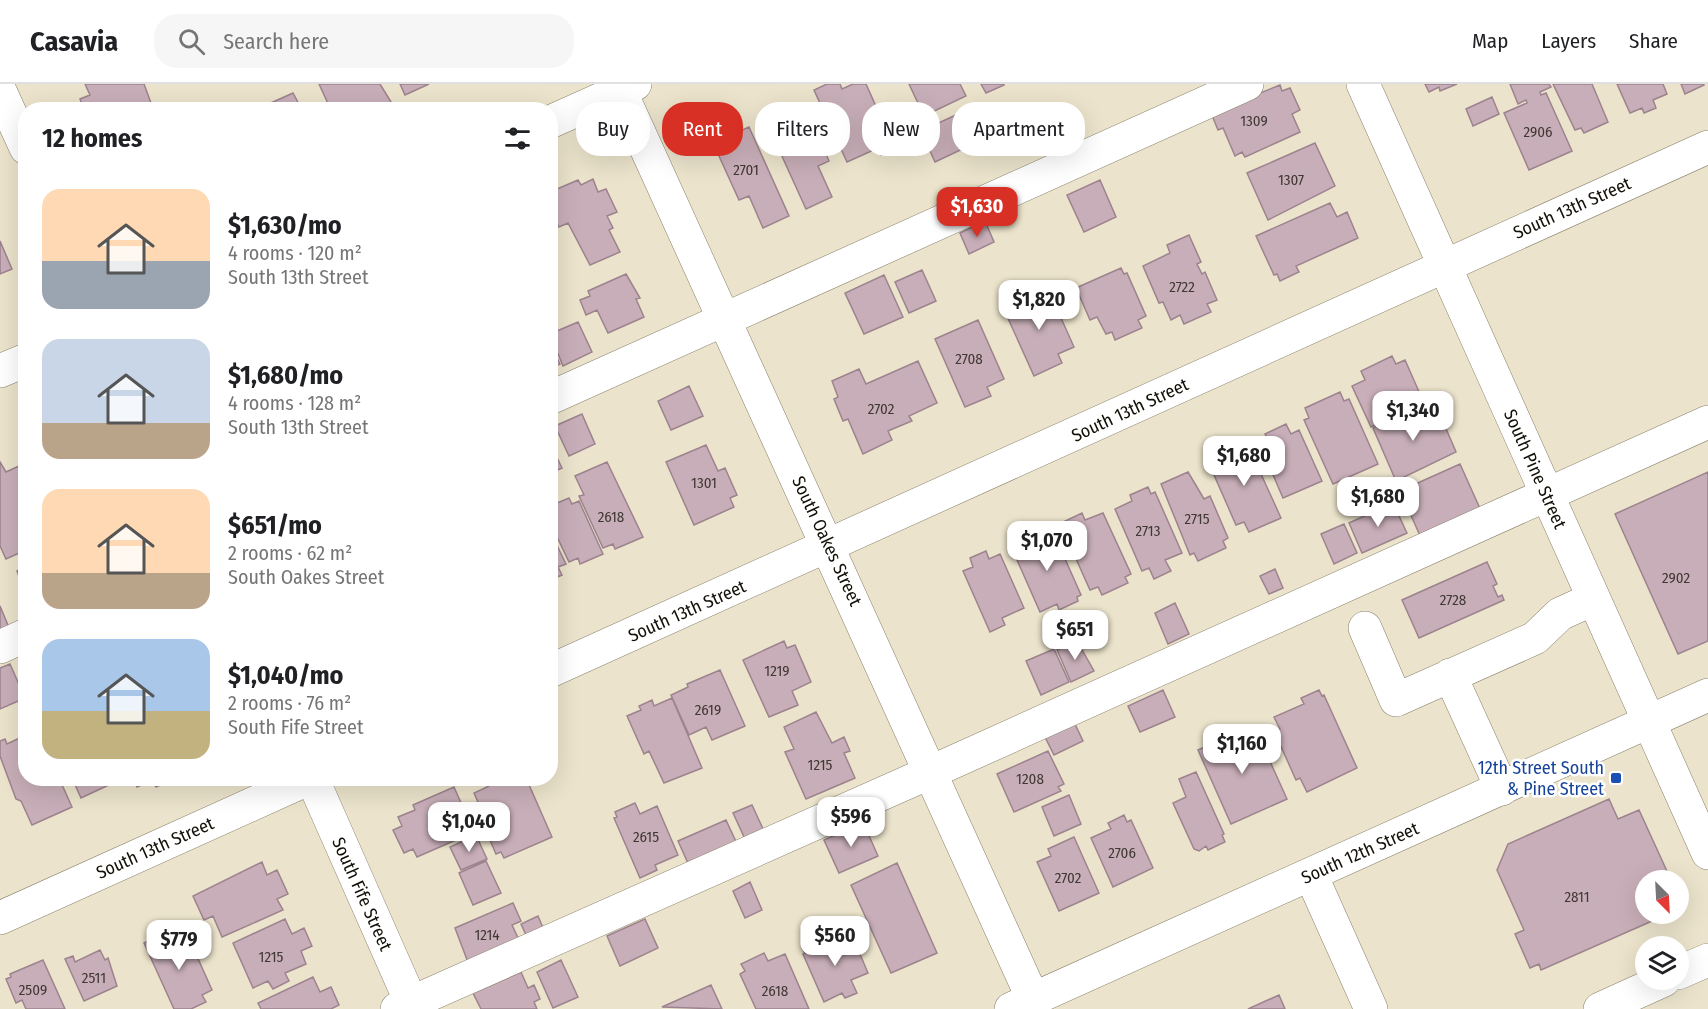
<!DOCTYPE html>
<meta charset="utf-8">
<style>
:root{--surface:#fff;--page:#f6f6f6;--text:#202124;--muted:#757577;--line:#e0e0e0;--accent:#d93025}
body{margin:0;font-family:"Fira Sans Condensed",sans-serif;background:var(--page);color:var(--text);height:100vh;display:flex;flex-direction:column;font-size:22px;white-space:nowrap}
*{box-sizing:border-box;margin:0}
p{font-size:20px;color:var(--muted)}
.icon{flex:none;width:33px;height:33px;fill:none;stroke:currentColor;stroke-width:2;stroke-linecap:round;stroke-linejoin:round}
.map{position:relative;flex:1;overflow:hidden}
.drawer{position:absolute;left:18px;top:18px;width:540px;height:684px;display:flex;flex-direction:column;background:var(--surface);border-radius:24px;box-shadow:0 6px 24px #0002}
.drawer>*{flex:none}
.top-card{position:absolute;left:576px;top:18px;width:570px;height:54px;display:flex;gap:12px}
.needle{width:39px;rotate:156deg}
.controls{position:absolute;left:1635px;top:786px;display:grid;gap:12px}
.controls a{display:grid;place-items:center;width:54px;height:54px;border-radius:50%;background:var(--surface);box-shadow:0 6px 24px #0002;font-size:30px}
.price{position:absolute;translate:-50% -51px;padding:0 14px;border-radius:12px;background:#fff;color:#222;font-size:20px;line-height:39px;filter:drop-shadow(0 2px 3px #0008)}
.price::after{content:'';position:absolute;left:50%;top:36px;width:18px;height:14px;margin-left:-9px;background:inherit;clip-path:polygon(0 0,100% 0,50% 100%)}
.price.current{background:var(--accent);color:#fff}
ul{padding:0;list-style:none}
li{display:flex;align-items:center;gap:18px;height:150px;padding:0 24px}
li span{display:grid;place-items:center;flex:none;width:168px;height:120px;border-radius:18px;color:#555}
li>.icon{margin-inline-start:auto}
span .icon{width:72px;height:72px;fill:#fffc;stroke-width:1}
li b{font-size:26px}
h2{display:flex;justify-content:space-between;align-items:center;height:72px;padding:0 24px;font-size:26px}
.chip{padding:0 21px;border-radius:24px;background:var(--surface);box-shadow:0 6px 24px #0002;font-size:21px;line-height:54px}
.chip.current{background:var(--accent);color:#fff}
header{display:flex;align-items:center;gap:36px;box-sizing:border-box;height:84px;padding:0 30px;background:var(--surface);border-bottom:2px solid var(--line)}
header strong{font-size:28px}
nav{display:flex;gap:33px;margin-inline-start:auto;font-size:21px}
.search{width:420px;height:54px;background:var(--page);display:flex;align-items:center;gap:15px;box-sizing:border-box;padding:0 21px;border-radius:24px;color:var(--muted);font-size:22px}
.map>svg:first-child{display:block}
.building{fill:#c8aeb8;stroke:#9c838d;stroke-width:1.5}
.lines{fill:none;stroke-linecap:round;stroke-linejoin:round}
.minor-casing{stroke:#89816b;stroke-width:34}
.major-casing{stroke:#89816b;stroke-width:34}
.minor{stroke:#fff;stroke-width:33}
.major{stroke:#fff;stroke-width:33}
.transit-dot{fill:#1a4fb4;stroke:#fff;stroke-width:2}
.labels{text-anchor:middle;stroke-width:5;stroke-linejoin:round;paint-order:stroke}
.number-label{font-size:15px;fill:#403834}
.street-label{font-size:18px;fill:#131008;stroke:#fff}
.transit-label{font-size:18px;fill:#164399;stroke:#fff;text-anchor:end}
</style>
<header>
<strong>Casavia</strong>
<div class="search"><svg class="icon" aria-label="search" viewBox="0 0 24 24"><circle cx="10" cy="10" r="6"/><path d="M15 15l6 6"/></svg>Search here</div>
<nav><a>Map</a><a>Layers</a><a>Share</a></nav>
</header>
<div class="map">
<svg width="1708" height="925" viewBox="0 0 1708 925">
<rect width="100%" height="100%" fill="#ebe3cb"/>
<path class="building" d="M85 0H144L151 19 136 26H84L80 15 90 11Z
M319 0H380L391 18 375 26H331Z
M400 0H429L405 11Z
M827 0H840L842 5 853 0H866L895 65 881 71 878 64 847 78 814 6Z
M909 0H960L966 12 924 32Z
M981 0H1004V1L986 9Z
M1425 0H1457L1440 7 1439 3 1429 8Z
M1510 0H1549L1551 3 1540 8 1541 11 1546 9 1572 67 1529 86 1504 29 1527 19 1526 16 1518 20Z
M1553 0H1592L1608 38 1584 49 1581 44 1575 46Z
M1617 0H1663L1667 10 1653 16 1656 24 1644 29 1642 24 1630 29Z
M1681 0H1703L1704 1 1685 10Z
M1280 1 1282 7 1290 4 1300 26 1292 30 1300 48 1245 73 1242 68 1235 72 1223 44 1218 46 1211 29Z
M293 9 300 22 305 20 307 26H255Z
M1492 13 1499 30 1473 42 1466 25Z
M803 20 829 77 818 82 832 113 806 125 766 37Z
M973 23 986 54 935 78 921 47Z
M1069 25 1085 60 1056 73 1040 38Z
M749 43 789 132 763 144 749 112 739 116 713 59Z
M1315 59 1335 102 1268 136 1247 89Z
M593 95 598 108 606 105 617 128 607 132 613 144 609 146 620 168 590 181 568 139 559 143 550 125V108L578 96 581 101Z
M1100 96 1116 133 1084 148 1067 111Z
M1330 119 1337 133 1347 128 1358 154 1296 182 1299 188 1280 197 1277 190 1274 191 1256 152Z
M985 137 994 158 969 170 960 149Z
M1189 151 1201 178 1197 180 1202 190 1205 188 1217 216 1207 220 1211 228 1184 240 1180 231 1171 236 1163 218 1159 219 1143 182 1170 169 1167 161Z
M0 157 12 185 0 190Z
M1121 184 1124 190 1127 189 1146 232 1138 236 1142 244 1115 256 1112 248 1106 250 1097 233 1090 236 1076 204Z
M922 186 936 217 909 229 895 198Z
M626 190 640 214 636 215 644 233 608 249 597 226 586 231 580 216 590 212 588 207Z
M884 191 903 233 864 250 845 209Z
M1049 207 1074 263 1058 270 1062 279 1034 292 1002 221 1028 209 1031 215Z
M978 236 1004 295 987 303 991 312 965 323 935 255Z
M578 238 592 268 563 282 550 250Z
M550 258 560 280 550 284Z
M1392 272 1396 280 1405 276 1424 319 1371 343 1352 302 1365 296 1361 287Z
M918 277 937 319 909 332 912 337 888 347 892 356 863 370 848 335 843 337 834 315 838 313 832 297 859 285 866 300Z
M689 302 703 332 671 346 658 317Z
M1340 308 1344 317 1349 315 1378 380 1333 400 1304 336 1309 334 1305 324Z
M1425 320 1435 344 1444 340 1456 368 1396 397 1373 344Z
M582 330 595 360 569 372 555 342Z
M1286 340 1291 350 1299 346 1322 397 1283 414 1261 363 1270 359 1265 350Z
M1246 357 1281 434 1249 448 1244 438 1236 441 1207 375Z
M550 359 562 384 550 389Z
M706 361 718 387 725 384 737 411 730 414 734 423 694 441 666 378Z
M0 378 6 388 19 382 26 397V466L6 475 0 462Z
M607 378 643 453 615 465 613 460 603 464 579 412 584 411 575 392Z
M1460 380 1482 429 1422 456 1400 407Z
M1188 388 1204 415 1210 412 1228 454 1223 457 1226 464 1198 477 1194 469 1190 471 1161 400Z
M1708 388V557L1678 570 1615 430Z
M1148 403 1151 410 1155 408 1182 469 1165 476 1171 487 1154 495 1149 484 1142 487 1115 425 1132 417 1130 411Z
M569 414 572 420 579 417 603 470 580 480 578 474 569 478 550 438V422Z
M1393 419 1407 449 1362 469 1349 439Z
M1082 429 1085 436 1103 429 1131 490 1125 493 1128 499 1102 511 1098 503 1090 506 1064 448 1067 446 1063 438Z
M1344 440 1357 469 1334 480 1321 450Z
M550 447 566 480 558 483 562 491 550 496Z
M1050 450H1054L1081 511 1077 513 1078 517 1059 526 1057 520 1040 528 1014 469 1017 468 1013 460 1032 451 1035 457Z
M986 467 989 475 1000 470 1024 524 1002 534 1005 541 990 548 963 487 973 483 970 474Z
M1487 478 1497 500 1493 502 1498 513 1502 511 1504 516 1419 554 1402 516Z
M26 483V512L17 487Z
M1275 485 1283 504 1269 510 1260 492Z
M1175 519 1189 550 1168 560 1155 529Z
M0 522 10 546 0 550Z
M784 557 787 564 795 561 811 598 792 607 798 621 769 633 743 576Z
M1077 557 1094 587 1071 598 1057 566Z
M1054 565 1069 598 1041 611 1026 577Z
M10 580 25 614 0 625V584Z
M720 586 745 642 712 656 706 643 689 651 671 611 688 603 687 600Z
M1163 606 1175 633 1140 648 1128 622Z
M1319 606 1322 612 1324 611 1357 684 1307 708 1300 694 1296 696 1274 647 1280 645 1274 633 1304 620 1301 614Z
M672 614 702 684 664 699 649 667 644 670 627 632 641 626 639 622 652 616 654 622Z
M816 628 832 659 844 653 850 667 844 669 855 694 806 715 785 668 794 665 784 643Z
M1074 638 1083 657 1054 671 1044 651Z
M1254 642 1287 715 1231 740 1198 666Z
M26 651V694H59L72 723 32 741 21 717 16 715 0 672V657L5 655 7 660Z
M1048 667 1064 700 1058 703 1061 707 1014 728 997 690Z
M1196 688 1224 750 1222 751 1225 758 1208 766 1206 762 1199 767 1194 765 1173 719 1186 713 1179 695Z
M72 694H111L113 699 81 714Z
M133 694H175L156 703 153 696 137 703Z
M486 694H526L552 753 504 774 501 768 496 770 490 756 494 754 474 709 489 702Z
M454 703 474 748 417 773 413 765 404 769 393 746 402 742 398 733 415 726 413 721Z
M1069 711 1081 740 1054 752 1042 723Z
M1609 715 1618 735 1639 726 1671 796H1646V830H1668L1541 886 1539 880 1530 884 1515 850 1524 846 1497 786 1508 760Z
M635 719 640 730 657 722 678 771 655 781 657 786 640 794 614 734 617 733 615 728Z
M752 721 764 747 745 755 733 729Z
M1124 731 1127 738 1131 736 1153 784 1113 803 1091 754 1111 745 1108 739Z
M726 736 738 762 691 786 678 757Z
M863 738 878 772 839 789 824 756Z
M476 751 487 775 461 786 450 763Z
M1074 753 1099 809 1059 827 1037 778 1051 772 1048 765Z
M486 777 501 809 473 821 459 789Z
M262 778 267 791 277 786 288 810 277 815 283 826 222 853 213 832 204 836 193 812Z
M897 779 937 869 891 889 851 801Z
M750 798 762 826 745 834 733 807Z
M513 819 521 837 512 841 520 858 469 881 455 844Z
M538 832 544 846 527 853 521 840Z
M285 835 292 850 304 844 312 862 301 867 306 880 285 889 289 897 273 905 268 897 253 904 233 859Z
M645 835 658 864 620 882 607 852Z
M170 848 174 856 187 850 212 906 202 911 206 918 191 925H174L144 859Z
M851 849 868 889 851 896 857 909 845 914 842 909 824 918 803 870 805 869 802 864 817 857 820 863Z
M100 866 105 876 108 874 117 902 84 917 65 875 73 872 75 878Z
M764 869 768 877 785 870 809 925H756L740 890 745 887 741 880Z
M43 876 65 925H26L22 916 16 919 6 895 11 893 10 890Z
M561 876 578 913 553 924 537 888Z
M521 888 528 904 534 901 540 915 534 918 537 925H481L473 909Z
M313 893 320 908 331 903 339 921 331 925H261L258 919Z
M711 901 722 925 662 923Z
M1279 911 1285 925H1248Z"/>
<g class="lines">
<g class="minor-casing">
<path id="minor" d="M617 0 1033 915
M1363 0 1708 769
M0 7 26 64
M550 38 635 0
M0 287 26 276
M550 314 1247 0
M1365 544 1396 616 1535 554 1560 530 1593 515
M0 563 26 551
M550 587 1708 63
M1450 591 1502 705
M312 694 414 925
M1311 791 1371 925
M0 834 310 694
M1678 889 1708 876
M397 925 931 688 1708 338
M1600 925 1664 896"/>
</g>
<g class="major-casing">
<path id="major" d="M1011 925 1708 611"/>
</g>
<use href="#minor" class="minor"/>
<use href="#major" class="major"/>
</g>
<rect class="transit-dot" x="1610" y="688" width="12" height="12" rx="3"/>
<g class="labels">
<g class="number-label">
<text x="1254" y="42">1309</text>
<text x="1538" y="53">2906</text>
<text x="746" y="91">2701</text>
<text x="1291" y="101">1307</text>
<text x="1182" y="208">2722</text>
<text x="969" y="280">2708</text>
<text x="881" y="330">2702</text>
<text x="704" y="404">1301</text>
<text x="611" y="438">2618</text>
<text x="1197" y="440">2715</text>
<text x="1148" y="452">2713</text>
<text x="1676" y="499">2902</text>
<text x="1453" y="521">2728</text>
<text x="777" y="592">1219</text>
<text x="708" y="631">2619</text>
<text x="820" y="686">1215</text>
<text x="1030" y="700">1208</text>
<text x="646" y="758">2615</text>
<text x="1122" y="774">2706</text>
<text x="1068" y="799">2702</text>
<text x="1577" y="818">2811</text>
<text x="487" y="856">1214</text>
<text x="271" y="878">1215</text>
<text x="94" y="899">2511</text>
<text x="33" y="911">2509</text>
<text x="775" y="912">2618</text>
</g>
<g class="street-label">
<text transform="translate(1572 124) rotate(-24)" y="6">South 13th Street</text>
<text transform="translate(1130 326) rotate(-25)" y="6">South 13th Street</text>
<text transform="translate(1535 385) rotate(66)" y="6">South Pine Street</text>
<text transform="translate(827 457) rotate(65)" y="6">South Oakes Street</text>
<text transform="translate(687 527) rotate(-24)" y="6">South 13th Street</text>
<text transform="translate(155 764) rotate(-24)" y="6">South 13th Street</text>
<text transform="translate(1360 769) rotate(-24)" y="6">South 12th Street</text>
<text transform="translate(362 810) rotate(66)" y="6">South Fife Street</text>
</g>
<g class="transit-label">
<text x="1604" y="690">12th Street South<tspan x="1604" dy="21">&amp; Pine Street</tspan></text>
</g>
</g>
</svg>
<div class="controls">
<a><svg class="needle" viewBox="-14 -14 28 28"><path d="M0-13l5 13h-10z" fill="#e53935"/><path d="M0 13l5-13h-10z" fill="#757577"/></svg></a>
<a><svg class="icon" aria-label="layers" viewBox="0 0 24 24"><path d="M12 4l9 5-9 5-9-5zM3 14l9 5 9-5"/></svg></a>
</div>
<b class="price current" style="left:977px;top:154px">$1,630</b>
<b class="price" style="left:1039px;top:247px">$1,820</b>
<b class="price" style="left:1413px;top:358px">$1,340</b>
<b class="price" style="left:1244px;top:403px">$1,680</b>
<b class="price" style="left:1378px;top:444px">$1,680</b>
<b class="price" style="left:1047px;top:488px">$1,070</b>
<b class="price" style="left:1075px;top:577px">$651</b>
<b class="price" style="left:1242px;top:691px">$1,160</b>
<b class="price" style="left:851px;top:764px">$596</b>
<b class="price" style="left:469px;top:769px">$1,040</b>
<b class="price" style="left:835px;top:883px">$560</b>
<b class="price" style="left:179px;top:887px">$779</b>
<div class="top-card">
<a class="chip">Buy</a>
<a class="chip current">Rent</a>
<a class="chip">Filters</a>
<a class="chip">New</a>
<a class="chip">Apartment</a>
</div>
<section class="drawer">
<h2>12 homes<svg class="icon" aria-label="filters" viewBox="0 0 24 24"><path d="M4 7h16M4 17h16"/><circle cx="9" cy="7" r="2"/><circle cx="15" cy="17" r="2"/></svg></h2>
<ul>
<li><span style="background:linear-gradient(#ffd9b3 60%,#9aa5b1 0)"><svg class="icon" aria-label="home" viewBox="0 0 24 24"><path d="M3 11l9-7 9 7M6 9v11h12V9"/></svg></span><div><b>$1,630/mo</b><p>4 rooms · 120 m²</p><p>South 13th Street</p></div></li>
<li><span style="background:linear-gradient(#c9d6e8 70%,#b9a48a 0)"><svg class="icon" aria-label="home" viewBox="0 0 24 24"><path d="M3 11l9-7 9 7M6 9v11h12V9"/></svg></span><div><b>$1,680/mo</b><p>4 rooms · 128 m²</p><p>South 13th Street</p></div></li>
<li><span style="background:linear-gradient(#ffd9b3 70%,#b9a48a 0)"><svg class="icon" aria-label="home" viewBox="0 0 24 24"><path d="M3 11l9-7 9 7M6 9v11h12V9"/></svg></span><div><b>$651/mo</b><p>2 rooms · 62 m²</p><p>South Oakes Street</p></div></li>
<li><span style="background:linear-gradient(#a9c7e8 60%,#c2b280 0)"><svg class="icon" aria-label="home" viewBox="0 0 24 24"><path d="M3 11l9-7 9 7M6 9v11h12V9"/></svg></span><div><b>$1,040/mo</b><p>2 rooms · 76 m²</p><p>South Fife Street</p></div></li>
</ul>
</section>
</div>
